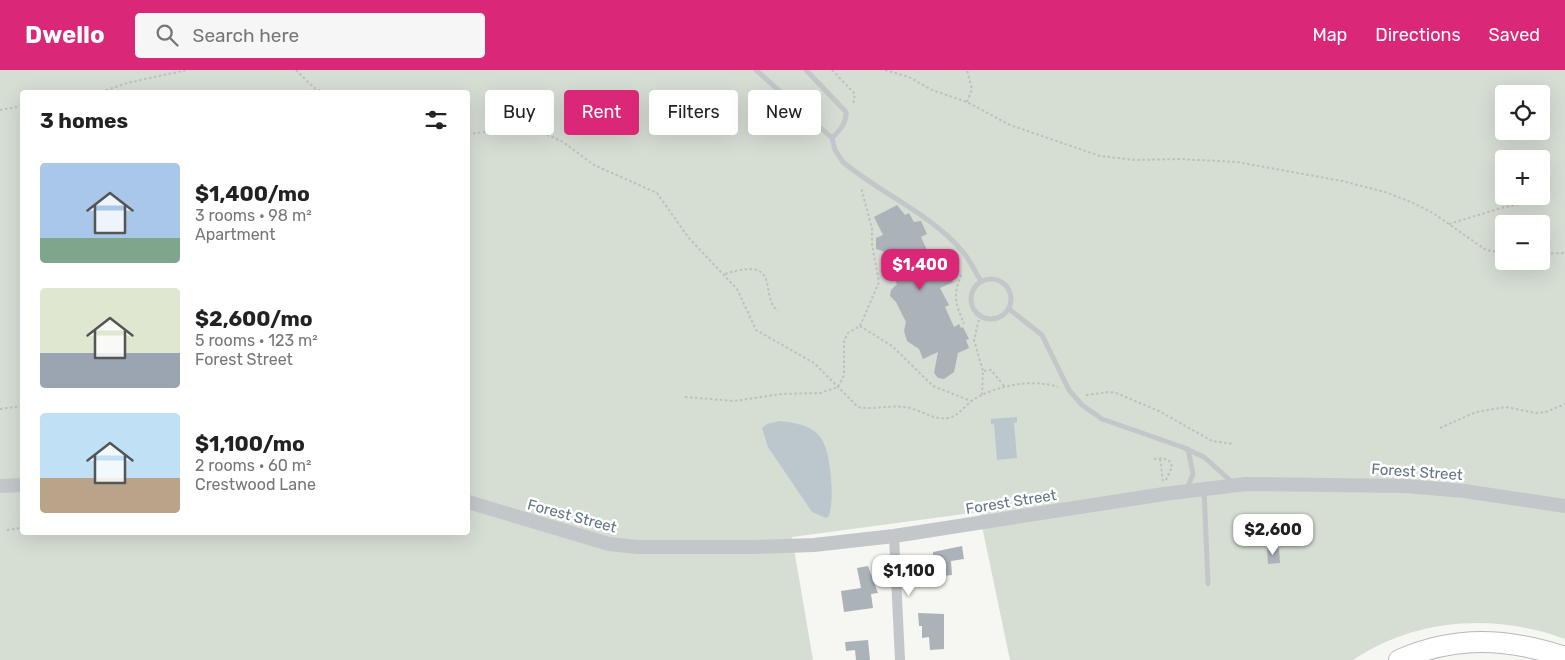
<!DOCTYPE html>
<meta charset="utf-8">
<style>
:root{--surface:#fff;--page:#f6f6f6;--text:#222;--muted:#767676;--accent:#db2777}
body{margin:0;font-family:Rubik,sans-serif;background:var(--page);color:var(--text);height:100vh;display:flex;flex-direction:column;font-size:19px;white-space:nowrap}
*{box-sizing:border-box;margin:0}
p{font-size:16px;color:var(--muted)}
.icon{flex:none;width:28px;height:28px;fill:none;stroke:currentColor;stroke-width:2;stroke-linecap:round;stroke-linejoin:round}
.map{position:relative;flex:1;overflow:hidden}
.panel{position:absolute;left:20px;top:20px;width:450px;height:445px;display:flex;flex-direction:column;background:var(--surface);border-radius:5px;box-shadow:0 5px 20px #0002}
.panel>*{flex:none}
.guide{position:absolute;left:485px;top:20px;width:475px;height:45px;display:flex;gap:10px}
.controls{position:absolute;left:1495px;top:15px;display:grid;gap:10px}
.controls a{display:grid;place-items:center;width:55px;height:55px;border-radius:5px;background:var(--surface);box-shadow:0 5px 20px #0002;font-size:25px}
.price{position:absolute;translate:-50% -42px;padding:0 11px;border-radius:10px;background:#fff;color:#222;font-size:16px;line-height:32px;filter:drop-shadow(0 1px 2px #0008)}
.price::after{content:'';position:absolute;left:50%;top:30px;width:15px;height:11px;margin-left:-8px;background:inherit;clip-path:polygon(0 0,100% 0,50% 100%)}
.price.current{background:var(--accent);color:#fff}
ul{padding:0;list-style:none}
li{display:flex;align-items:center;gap:15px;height:125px;padding:0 20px}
li span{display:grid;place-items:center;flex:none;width:140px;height:100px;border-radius:5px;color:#555}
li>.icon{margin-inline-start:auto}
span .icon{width:60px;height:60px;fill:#fffc;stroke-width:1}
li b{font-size:21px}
h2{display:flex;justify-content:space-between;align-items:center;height:60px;padding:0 20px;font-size:21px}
.pill{padding:0 18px;border-radius:5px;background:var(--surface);box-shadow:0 5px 20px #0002;font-size:18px;line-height:45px}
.pill.current{background:var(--accent);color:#fff}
header{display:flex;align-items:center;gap:30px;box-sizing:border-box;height:70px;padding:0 25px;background:var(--accent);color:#fff}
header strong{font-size:24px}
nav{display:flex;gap:28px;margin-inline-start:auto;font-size:18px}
.search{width:350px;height:45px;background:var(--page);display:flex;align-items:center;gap:12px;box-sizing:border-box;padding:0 18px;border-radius:5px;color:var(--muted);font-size:19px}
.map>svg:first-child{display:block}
.green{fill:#d6ddd3;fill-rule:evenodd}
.water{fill:#bcc7cd}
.building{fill:#abb3b9}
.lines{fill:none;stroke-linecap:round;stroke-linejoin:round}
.motorway-casing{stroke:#b6b9bc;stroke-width:22}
.path{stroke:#bdbfc1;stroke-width:2;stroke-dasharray:2.5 2.5;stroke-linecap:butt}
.service{stroke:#c3c7ca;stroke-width:5}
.minor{stroke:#c3c7ca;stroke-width:10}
.tertiary{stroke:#c3c7ca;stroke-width:14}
.motorway{stroke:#fff;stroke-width:20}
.labels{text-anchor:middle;stroke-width:5;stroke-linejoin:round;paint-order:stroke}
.street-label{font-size:15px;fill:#647584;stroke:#fff}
</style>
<header>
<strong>Dwello</strong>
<div class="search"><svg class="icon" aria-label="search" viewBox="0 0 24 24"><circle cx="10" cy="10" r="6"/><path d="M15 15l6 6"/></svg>Search here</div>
<nav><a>Map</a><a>Directions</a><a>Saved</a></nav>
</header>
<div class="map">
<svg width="1565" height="590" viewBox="0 0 1565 590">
<rect width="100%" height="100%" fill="#f6f6f2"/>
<path class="green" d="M0 0H1565V569C1495 543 1416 548 1353 590H1010L979 442 792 467 813 590H0ZM22 22H468V462H22ZM1504 24H1541V61H1504ZM1504 89H1541V126H1504ZM1504 154H1541V191H1504Z"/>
<path class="water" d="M1017 347V352L1014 353 1017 388 997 390 994 354H991V349Z
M780 351C816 355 826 364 830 399 832 416 833 430 829 446L826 448 812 442 768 377 762 358 767 354Z"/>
<path class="building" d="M897 135 905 145 909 143 914 152 921 151 927 164 921 167 932 191 940 200 946 198 953 212 940 218 949 235 945 237 954 257 959 254 961 258 963 257 969 269 966 270 969 278 958 283 954 302 944 309 938 308 934 303 938 282 923 289 919 279 907 271 904 261 906 252 896 232 890 226 891 220 897 214 895 209 898 208 885 182 876 179V168L883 165 874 147Z
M962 476 964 489 951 491 952 505 943 506 942 497 918 499 917 486 933 485V482Z
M1267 478H1279L1280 493 1268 494Z
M868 496 878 523 871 524 873 538 844 542 841 521 861 518 857 498Z
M918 543 944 544V579L930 580 929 567 922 568V556H919Z
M868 570 870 590H856L855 580 846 581 845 572Z"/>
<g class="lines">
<g class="motorway-casing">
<path id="motorway" d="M1399 590C1456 565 1507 568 1565 587"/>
</g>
<path class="path" d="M296 0 314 18 324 22
M832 0 855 24 853 35
M885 0 909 7 932 20 967 32 1010 55 1100 86 1135 90 1179 89 1237 92 1342 111 1385 122 1411 132 1433 143 1486 180 1504 183
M101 22 127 13 187 0
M967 32 972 19 967 0
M0 40 22 36
M468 64 521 58 550 66 563 72 594 95 657 123 688 167 737 219 756 260 814 293 858 337C873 340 888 335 904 337 919 338 933 351 948 348 959 346 964 336 973 330 995 316 1032 308 1058 317
M1449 154 1501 138 1538 130
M1541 184 1565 183
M939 198 948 195 961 206C952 228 956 233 964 254
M725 204C784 185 758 226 778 241
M980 245 974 270 983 301
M860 256 892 276 933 316 971 331
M982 325 983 301 991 300 1005 317
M1086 325 1109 322 1116 323 1159 341 1212 371 1234 374
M685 327 734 331 781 324 820 323 838 317 844 305V271L848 263 860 256 879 212 872 175V159L861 117
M0 339 22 336
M1440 358 1476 342 1506 337 1535 343 1546 342 1565 334
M1154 389 1163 388 1171 392 1172 397 1165 412
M1160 389 1163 411
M7 460 22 458"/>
<path class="service" d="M756 0 832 68 835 80 843 92C881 124 930 143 963 182 970 190 975 202 981 211
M806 0 846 42C847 53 839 61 832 68
M971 229a20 20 0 1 1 40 0a20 20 0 1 1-40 0Z
M1009 239 1042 265 1069 320 1082 335 1102 349 1182 377 1204 387 1233 413
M1187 419 1193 404 1188 379
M1204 419 1208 514"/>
<path class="minor" d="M894 466 900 590"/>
<path class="tertiary" d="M0 416 22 415
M468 432 609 474 637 477H753L814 475 894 466 1164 424 1246 414 1406 416 1464 421 1565 436"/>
<use href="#motorway" class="motorway"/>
</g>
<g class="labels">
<g class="street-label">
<text transform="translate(1417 402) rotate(4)" y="5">Forest Street</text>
<text transform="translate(1011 432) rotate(-9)" y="5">Forest Street</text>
<text transform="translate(572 446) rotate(15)" y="5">Forest Street</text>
</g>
</g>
</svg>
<div class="controls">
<a><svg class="icon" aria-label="locate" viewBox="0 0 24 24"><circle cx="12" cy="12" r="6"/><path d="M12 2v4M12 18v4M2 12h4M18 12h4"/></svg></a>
<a>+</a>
<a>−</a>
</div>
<b class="price current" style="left:920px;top:221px">$1,400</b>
<b class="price" style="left:1273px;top:486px">$2,600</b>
<b class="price" style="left:909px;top:527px">$1,100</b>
<div class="guide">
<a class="pill">Buy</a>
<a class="pill current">Rent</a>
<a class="pill">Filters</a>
<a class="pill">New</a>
</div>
<section class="panel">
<h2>3 homes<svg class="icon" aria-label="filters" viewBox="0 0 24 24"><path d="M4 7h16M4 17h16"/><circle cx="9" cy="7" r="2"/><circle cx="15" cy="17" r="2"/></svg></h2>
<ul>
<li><span style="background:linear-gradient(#a9c7e8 75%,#7fa58c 0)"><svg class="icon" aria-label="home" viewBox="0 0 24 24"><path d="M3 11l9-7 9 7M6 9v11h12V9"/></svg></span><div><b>$1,400/mo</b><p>3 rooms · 98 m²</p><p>Apartment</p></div></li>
<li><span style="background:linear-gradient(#dfe7d0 65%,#9aa5b1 0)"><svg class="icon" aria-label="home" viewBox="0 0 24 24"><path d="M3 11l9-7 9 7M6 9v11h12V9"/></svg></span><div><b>$2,600/mo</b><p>5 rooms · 123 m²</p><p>Forest Street</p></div></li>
<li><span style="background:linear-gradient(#bfe0f5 65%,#b9a48a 0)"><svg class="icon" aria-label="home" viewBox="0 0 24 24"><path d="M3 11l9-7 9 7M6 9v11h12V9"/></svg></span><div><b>$1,100/mo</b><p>2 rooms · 60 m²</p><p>Crestwood Lane</p></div></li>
</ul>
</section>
</div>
